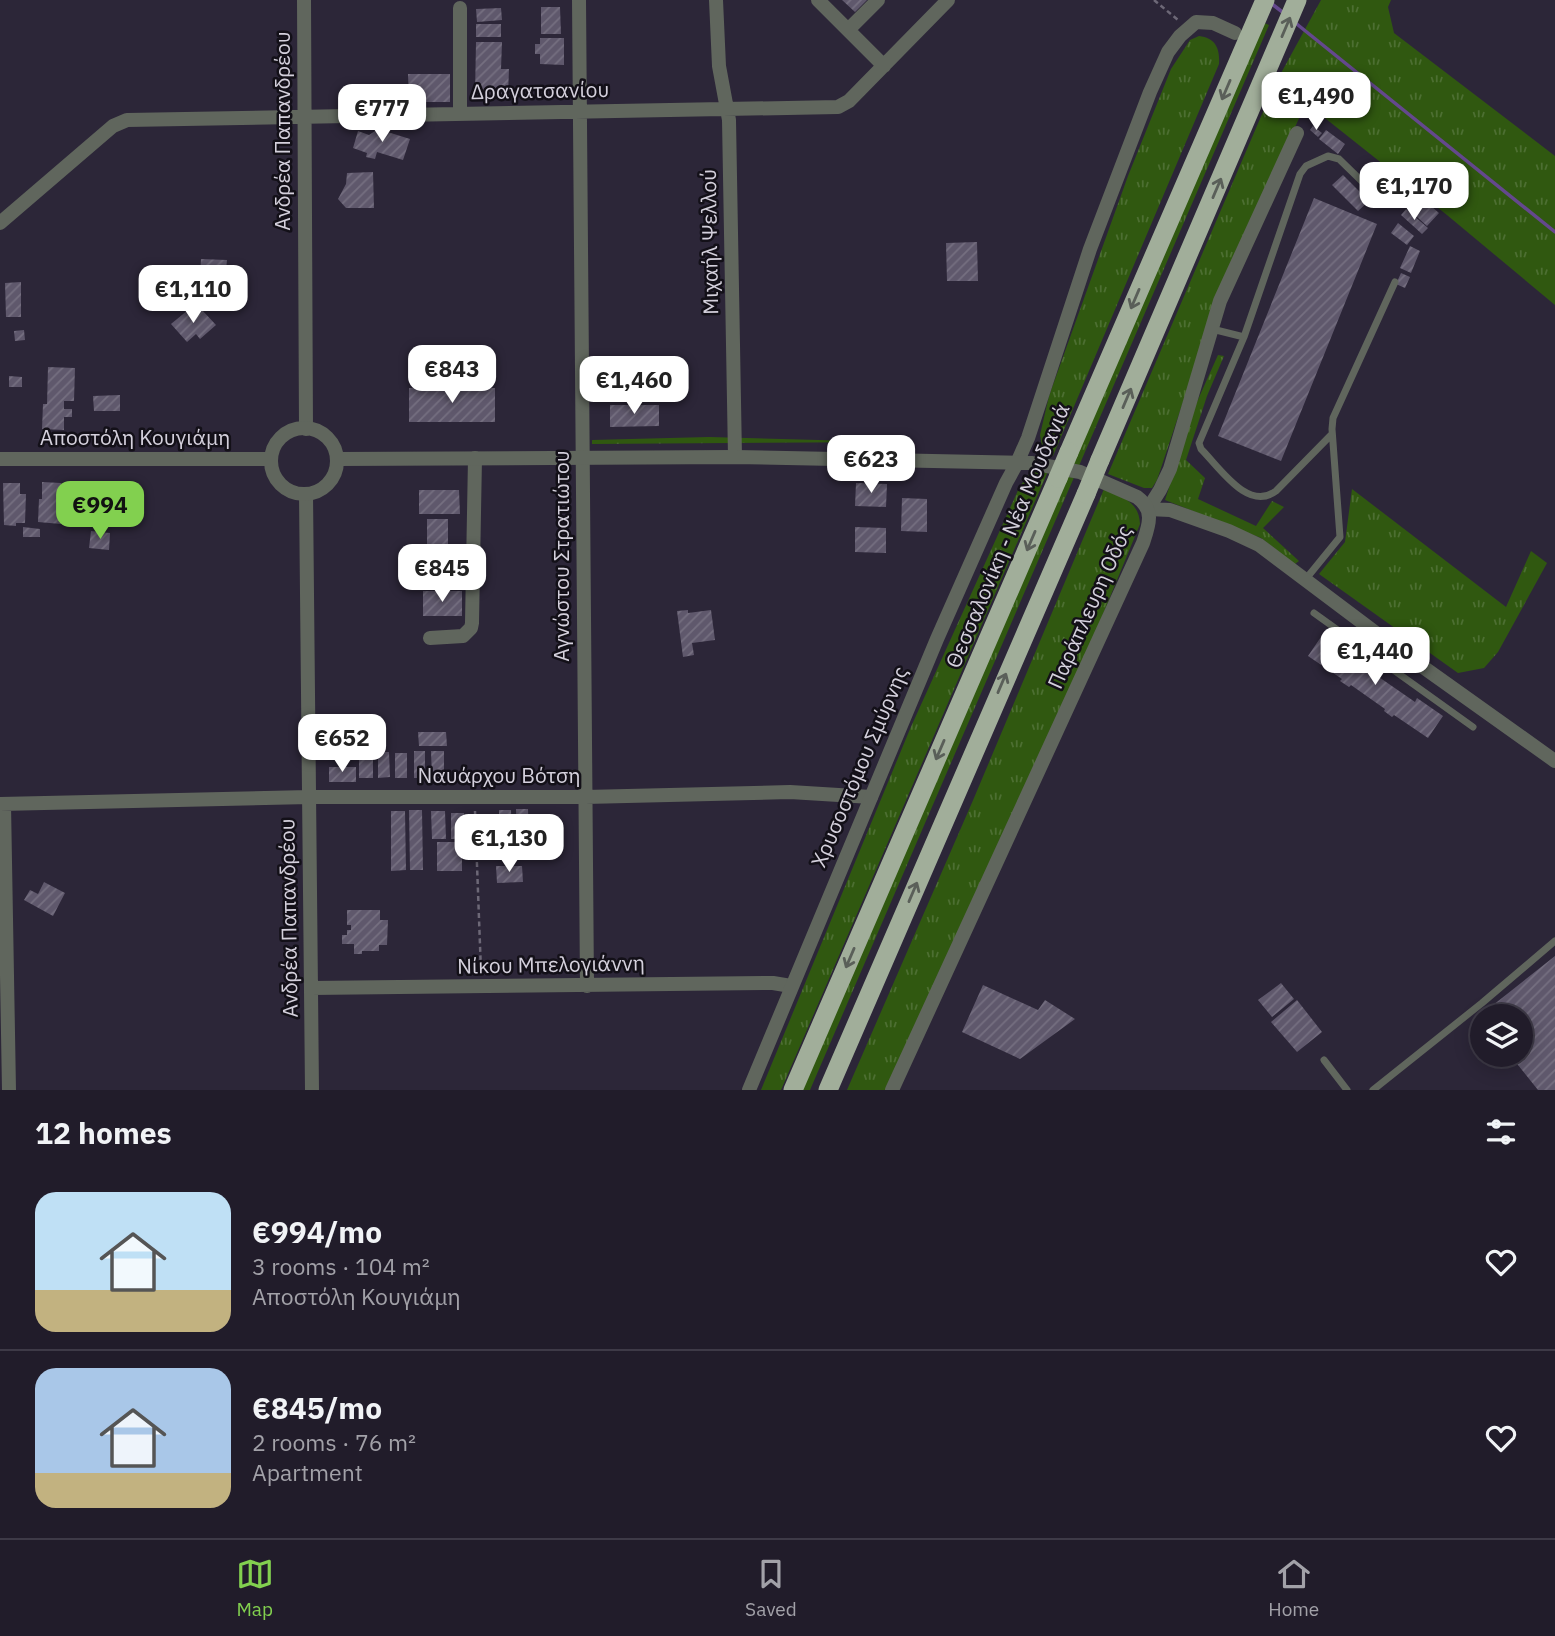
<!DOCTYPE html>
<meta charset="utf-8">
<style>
:root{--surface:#211c2a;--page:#2d2936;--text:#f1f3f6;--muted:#a2a1a8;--line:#3e3a47;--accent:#82d04f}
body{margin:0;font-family:"IBM Plex Sans",sans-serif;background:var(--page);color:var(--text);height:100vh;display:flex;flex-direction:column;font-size:26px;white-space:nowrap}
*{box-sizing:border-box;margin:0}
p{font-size:23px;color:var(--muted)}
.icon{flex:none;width:38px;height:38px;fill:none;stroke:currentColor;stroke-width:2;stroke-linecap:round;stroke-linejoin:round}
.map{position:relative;height:1090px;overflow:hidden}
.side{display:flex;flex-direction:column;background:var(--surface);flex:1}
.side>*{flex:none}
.controls{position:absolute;left:1470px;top:1004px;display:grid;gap:14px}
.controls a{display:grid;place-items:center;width:63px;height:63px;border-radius:50%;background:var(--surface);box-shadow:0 4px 18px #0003,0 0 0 2px var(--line);font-size:35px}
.price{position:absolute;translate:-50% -60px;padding:0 16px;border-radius:14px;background:#fff;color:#222;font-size:23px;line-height:46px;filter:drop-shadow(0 2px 4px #0008)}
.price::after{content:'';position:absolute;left:50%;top:42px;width:21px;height:16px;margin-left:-10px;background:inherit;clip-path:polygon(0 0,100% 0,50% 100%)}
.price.current{background:var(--accent);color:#111}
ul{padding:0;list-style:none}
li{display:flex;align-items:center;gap:21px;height:175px;padding:0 35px}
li+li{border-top:2px solid var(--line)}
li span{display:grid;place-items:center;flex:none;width:196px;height:140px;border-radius:21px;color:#555}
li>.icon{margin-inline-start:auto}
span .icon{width:84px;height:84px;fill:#fffc;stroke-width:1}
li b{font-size:30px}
h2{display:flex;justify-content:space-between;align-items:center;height:84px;padding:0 35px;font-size:30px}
.tab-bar{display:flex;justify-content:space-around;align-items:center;height:98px;border-top:2px solid var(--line);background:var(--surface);font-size:19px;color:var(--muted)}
.tab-bar a{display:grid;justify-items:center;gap:4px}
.tab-bar .current{color:var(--accent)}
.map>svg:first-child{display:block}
.grass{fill:url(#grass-tufts)}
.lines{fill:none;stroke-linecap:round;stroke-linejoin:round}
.stream{stroke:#64488d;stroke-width:3.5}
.building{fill:url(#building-hatch)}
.path{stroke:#6d6877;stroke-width:2.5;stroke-dasharray:5 3.5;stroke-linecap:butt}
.service{stroke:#60665d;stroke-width:7}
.minor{stroke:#60665d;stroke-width:14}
.tertiary{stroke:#60665d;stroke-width:14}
.trunk{stroke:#a1ae9a;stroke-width:19}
.trunk-bridge{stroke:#a1ae9a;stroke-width:19}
.oneway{stroke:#5a5f59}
.labels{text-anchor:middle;stroke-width:5;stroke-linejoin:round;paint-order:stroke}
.street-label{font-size:21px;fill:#d4d0dc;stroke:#131018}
</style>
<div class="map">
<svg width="1555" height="1090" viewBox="0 0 1555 1090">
<defs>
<pattern id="grass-tufts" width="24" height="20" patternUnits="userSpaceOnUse" patternTransform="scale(1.75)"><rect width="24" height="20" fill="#305810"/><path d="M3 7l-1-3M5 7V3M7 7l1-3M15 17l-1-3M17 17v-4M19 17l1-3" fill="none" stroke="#4d6f32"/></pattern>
<pattern id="building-hatch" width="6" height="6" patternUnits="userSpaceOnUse" patternTransform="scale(1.75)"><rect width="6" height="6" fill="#5f586c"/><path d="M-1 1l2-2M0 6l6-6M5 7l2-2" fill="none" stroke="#756f80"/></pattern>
</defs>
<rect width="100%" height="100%" fill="#2c2638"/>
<path class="grass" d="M1321 0H1391L1388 7 1394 33 1555 156V305L1447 215 1306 103 1219 294 1157 480 1152 488H1144L1108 474 1274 86Z
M1262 22 1269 25 810 1090H801Z
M1199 36C1216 38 1220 49 1219 64L1053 456 1042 447 1040 435 1049 396 1128 176 1171 69 1190 40Z
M1218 355 1224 356 1207 396 1186 460 1205 478 1198 499 1256 526 1272 501 1284 507 1263 528 1299 561 1295 564 1261 538 1165 500 1196 404Z
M709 437 893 442 592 444V440Z
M1049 469 781 1090H761L910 729 1020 486 1031 472Z
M1104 489C1123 497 1139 502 1140 524L1087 653 887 1090H847L974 798Z
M1352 489 1506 607 1531 551 1547 563 1498 652 1484 668 1458 673 1319 574 1345 542Z"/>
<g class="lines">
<path class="stream" d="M1272 4 1285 14
M1293 21 1555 232"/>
</g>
<path class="building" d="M842 0H867L855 12Z
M541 7H560L561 34H541Z
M501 8 502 20 477 22 476 9Z
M476 24H501V37H476Z
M540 38H564V65L540 64V54H535V44H540Z
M476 42H502L501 69H509L508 95 475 94Z
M408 74H450V102H409Z
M1313 126 1322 133 1318 137 1310 130Z
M378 129 410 139 403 160 377 152 375 159 366 157 367 153 353 148 358 131 369 135Z
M1326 130 1345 144 1338 154 1319 139Z
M373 172 374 208H346L338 199 346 184 347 173Z
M1343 175 1369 201 1358 211 1332 185Z
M1408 186 1439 213 1427 226 1397 199Z
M1314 198 1377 224 1281 461 1218 436Z
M1406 209 1428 228 1422 234 1401 215Z
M1398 223 1414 236 1407 245 1391 233Z
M977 242 978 281H947L946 243Z
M1410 246 1420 251 1411 273 1400 268Z
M201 259 227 260 226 270H233V291L212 290 213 278H200Z
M1401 273 1410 277 1405 288 1396 284Z
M21 282V317H6L5 283Z
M188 310 193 317 202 310 216 325 200 339 196 334 187 342 171 324Z
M24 330 25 340 15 341 14 331Z
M48 367 75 368 74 401H64V409H72V417H64V430L42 429 43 404H47Z
M9 376 22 377V387H9Z
M409 388H495V422H409Z
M120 395V411H94L93 396Z
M610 405H659V426L610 427Z
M42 482 61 483V524L38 522 39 499H42Z
M3 483H20V494H26L25 523H16V526L4 525Z
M856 483 887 484 886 507 855 506Z
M419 490H459L460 514H419Z
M902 498 927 499V532L901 531Z
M427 519H448V547H427Z
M23 527 40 529V537H23Z
M855 527 886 528V553L855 552Z
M91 531 110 533 109 550 89 548Z
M428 554H451V581H428Z
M423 591H462V616H423Z
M688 610V613L711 610 715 640 692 643 694 655 683 657 677 611Z
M1323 634 1349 652 1347 655 1415 702 1417 698 1443 716 1428 738 1394 715 1392 717 1384 711 1385 709 1351 685 1349 687 1340 681 1342 679 1308 656Z
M355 732V747H330V733Z
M358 732H381V748H358Z
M418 732H446L447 746H419Z
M414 751H425V778H414Z
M431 751H444V778H432Z
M359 752H373V778H359Z
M378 752H389L390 777 378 778Z
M395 753H407V778H395Z
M329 767H356V782H329Z
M516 809H528L529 842H517Z
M409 810H422L423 870H410Z
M499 810H511L512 843H499Z
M391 811H405L406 870 391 871Z
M431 811H445L446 839H432Z
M451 813H464L465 839H451Z
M437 842H462V871H437Z
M497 847H522L523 860H497Z
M496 866H522L523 882 497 883Z
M44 882 65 893 53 916 24 900 30 890 38 894Z
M347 910H380V920H388L387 945H379V951H362V954H354V944H342V935H347V930H351V925H347Z
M1555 956V1090H1538L1510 1055H1521V1017H1482V1020L1478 1017Z
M1281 983 1294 999 1272 1017 1258 1000Z
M983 985 1038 1010 1045 1000 1075 1019 1020 1059 962 1032Z
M1297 1000 1322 1032 1297 1052 1271 1022Z"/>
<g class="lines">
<path class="path" d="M1154 0 1178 20
M475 811 481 972"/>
<path class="service" d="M1212 329 1244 337
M1332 434 1276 491C1248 512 1220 468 1201 449L1199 443 1244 337 1300 174 1306 166 1328 156 1339 159 1379 198
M1305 580 1340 537 1332 429 1333 418 1395 282
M1314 613 1473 727
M1324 1060 1347 1090
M1373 1090 1482 1003 1555 941"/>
<path class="minor" d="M304 0 306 429
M579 0 587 986
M716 0 719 66 729 120 735 457
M818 0 884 66
M460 8V113
M848 30 878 0
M1297 133 1220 301 1170 469 1160 490 1148 509 1170 510 1229 531 1259 545 1388 642 1555 761
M0 223 113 126 127 120 838 107 849 101 948 0
M1017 463 1028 438 1090 249 1150 92 1168 52 1180 36 1196 22 1213 23 1235 33
M306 494 312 1090
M430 638 463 636 471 628 472 623 475 458
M0 804 309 797H585L790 792 871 797
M4 804 9 1090
M311 988 773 983 791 986"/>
<path class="tertiary" d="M271 461a33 33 0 1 1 66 0a33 33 0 1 1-66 0Z
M0 459H270
M337 459 735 457 1031 463 1080 472 1137 497C1155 510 1149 525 1143 543L892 1090
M749 1090 937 639 1006 483 1017 463"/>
<path class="trunk" d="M1069 452 1265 0
M1100 460 1297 0
M793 1090 1058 478
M828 1090 1086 494"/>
<path class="trunk-bridge" d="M1058 478 1069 452
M1086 494 1100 460"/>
</g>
<defs><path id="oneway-shaft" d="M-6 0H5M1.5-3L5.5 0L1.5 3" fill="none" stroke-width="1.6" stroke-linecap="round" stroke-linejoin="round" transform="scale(1.75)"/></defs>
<g class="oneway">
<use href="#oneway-shaft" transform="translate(1286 27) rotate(-67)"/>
<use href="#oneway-shaft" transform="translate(1226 90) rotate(113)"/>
<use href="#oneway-shaft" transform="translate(1217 188) rotate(-67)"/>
<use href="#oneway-shaft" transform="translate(1135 299) rotate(113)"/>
<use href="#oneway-shaft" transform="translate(1127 398) rotate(-67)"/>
<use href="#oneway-shaft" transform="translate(1031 541) rotate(113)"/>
<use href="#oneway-shaft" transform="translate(1002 683) rotate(-67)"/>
<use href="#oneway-shaft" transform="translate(940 750) rotate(113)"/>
<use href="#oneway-shaft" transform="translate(913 892) rotate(-67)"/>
<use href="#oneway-shaft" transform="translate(850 958) rotate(113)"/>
</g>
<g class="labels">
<g class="street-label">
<text transform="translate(540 91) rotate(-1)" y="7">Δραγατσανίου</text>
<text transform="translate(283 131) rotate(-90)" y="7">Ανδρέα Παπανδρέου</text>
<text transform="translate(710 242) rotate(-91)" y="7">Μιχαήλ Ψελλού</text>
<text x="135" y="445">Αποστόλη Κουγιάμη</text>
<text transform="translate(1008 536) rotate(-67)" y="7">Θεσσαλονίκη - Νέα Μουδανιά</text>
<text transform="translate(562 556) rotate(-90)" y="7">Αγνώστου Στρατιώτου</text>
<text transform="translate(1090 607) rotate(-66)" y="7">Παράπλευρη Οδός</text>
<text transform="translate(860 767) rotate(-67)" y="7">Χρυσοστόμου Σμύρνης</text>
<text x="499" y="783">Ναυάρχου Βότση</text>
<text transform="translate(289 918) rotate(-91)" y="7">Ανδρέα Παπανδρέου</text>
<text transform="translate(551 965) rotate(-1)" y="7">Νίκου Μπελογιάννη</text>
</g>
</g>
</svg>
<div class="controls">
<a><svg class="icon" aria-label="layers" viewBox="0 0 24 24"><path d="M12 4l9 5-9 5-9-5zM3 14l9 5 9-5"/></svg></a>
</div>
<b class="price" style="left:1316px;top:132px">€1,490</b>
<b class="price" style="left:382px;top:144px">€777</b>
<b class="price" style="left:1414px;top:222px">€1,170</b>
<b class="price" style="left:193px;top:325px">€1,110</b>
<b class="price" style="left:452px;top:405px">€843</b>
<b class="price" style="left:634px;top:416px">€1,460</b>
<b class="price" style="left:871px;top:495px">€623</b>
<b class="price current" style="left:100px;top:541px">€994</b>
<b class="price" style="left:442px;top:604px">€845</b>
<b class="price" style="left:1375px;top:687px">€1,440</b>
<b class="price" style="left:342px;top:774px">€652</b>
<b class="price" style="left:509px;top:874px">€1,130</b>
</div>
<section class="side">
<h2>12 homes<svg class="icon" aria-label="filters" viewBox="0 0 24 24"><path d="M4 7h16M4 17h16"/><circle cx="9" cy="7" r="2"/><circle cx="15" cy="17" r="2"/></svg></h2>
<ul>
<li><span style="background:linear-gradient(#bfe0f5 70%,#c2b280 0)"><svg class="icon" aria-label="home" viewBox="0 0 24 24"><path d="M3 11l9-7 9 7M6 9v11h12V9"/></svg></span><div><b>€994/mo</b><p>3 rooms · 104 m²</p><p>Αποστόλη Κουγιάμη</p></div><svg class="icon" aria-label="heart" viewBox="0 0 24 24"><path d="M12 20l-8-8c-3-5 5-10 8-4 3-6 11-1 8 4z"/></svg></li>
<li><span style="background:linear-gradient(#a9c7e8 75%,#c2b280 0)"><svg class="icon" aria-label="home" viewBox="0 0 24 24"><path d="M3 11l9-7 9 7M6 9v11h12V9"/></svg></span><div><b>€845/mo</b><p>2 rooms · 76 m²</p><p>Apartment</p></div><svg class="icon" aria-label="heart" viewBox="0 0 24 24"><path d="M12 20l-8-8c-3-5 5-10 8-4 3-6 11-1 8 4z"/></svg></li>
</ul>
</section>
<nav class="tab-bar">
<a class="current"><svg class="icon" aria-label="map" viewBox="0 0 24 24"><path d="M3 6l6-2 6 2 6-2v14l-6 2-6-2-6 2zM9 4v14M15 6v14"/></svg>Map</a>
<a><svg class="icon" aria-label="saved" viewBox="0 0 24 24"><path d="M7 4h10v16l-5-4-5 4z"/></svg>Saved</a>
<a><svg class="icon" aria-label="home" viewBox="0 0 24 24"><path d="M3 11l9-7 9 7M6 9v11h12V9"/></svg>Home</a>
</nav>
